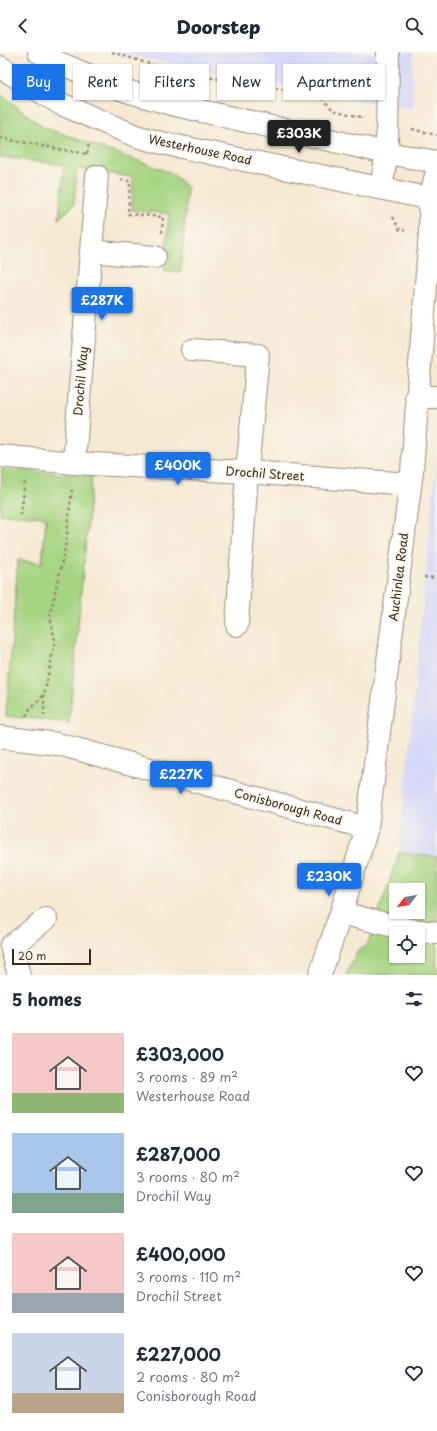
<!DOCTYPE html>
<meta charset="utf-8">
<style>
:root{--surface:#fff;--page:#f2f2f3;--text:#1f2937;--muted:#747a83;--accent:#1a73e8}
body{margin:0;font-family:"Playpen Sans",sans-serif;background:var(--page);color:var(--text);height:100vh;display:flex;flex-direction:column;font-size:15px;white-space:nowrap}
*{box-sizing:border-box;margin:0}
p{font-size:13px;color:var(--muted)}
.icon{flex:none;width:22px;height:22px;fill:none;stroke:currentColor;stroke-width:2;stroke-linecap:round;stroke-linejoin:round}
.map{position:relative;height:923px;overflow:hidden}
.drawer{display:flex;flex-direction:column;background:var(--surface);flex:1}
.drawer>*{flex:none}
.top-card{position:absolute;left:12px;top:12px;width:413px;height:36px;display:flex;gap:8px}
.needle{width:26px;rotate:239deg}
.fabs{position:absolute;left:389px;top:831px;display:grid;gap:8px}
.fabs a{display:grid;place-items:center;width:36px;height:36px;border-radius:0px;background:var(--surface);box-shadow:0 1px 3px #0004;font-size:20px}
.scale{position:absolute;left:12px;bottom:10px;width:79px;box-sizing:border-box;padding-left:4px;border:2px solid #3b2a1e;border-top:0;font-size:11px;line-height:14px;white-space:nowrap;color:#3b2a1e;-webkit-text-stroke:3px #fbf7ec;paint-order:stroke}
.price{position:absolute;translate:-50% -34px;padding:0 9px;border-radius:4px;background:var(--accent);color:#fff;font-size:13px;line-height:26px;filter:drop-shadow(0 1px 2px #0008)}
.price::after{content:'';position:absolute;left:50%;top:24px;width:12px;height:9px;margin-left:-6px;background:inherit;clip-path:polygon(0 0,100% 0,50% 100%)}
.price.on{background:#222;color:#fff}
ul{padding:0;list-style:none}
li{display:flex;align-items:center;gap:12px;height:100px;padding:0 12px}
li span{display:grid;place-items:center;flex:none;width:112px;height:80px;border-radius:0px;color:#555}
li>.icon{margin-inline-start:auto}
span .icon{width:48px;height:48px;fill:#fffc;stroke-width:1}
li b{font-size:17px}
h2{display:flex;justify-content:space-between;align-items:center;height:48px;padding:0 12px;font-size:17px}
.pill{padding:0 14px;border-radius:0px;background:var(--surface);box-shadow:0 1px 3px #0004;font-size:14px;line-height:36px}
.pill.on{background:var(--accent);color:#fff}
header{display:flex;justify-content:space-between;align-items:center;height:52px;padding:0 12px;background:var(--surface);font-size:18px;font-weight:800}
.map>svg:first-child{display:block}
.built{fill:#d6d8f8}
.green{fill:#a6d481;stroke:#707f50;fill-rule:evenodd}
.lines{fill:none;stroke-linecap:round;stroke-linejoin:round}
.minor-casing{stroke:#988a78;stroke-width:24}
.path{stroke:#988a78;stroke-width:2.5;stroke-dasharray:3 3;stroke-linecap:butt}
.minor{stroke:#fff;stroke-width:22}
.labels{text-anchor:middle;stroke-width:3.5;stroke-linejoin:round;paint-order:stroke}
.street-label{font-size:12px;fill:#3b2a1e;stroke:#fbf7ec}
</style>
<header><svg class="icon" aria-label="back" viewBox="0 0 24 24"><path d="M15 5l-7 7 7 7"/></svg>Doorstep<svg class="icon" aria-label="search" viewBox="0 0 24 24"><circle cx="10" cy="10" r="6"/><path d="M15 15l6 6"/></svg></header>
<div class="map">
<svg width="437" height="923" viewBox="0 0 437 923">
<rect width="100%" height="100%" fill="#fbf7ec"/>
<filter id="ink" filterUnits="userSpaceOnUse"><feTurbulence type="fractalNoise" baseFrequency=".025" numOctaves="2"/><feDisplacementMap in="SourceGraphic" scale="8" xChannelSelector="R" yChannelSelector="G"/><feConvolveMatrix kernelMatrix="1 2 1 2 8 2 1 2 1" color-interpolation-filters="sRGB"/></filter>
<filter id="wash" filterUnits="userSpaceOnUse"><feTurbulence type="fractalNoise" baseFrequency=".012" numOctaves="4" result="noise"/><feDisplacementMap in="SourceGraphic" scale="16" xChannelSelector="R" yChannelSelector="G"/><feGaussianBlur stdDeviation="0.9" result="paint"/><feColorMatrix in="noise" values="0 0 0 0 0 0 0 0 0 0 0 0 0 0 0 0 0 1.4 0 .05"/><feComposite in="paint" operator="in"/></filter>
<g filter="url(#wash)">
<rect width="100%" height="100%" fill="#f6e9d3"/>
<path class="built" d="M111 0H413V57L354 48Z
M437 403V805L399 801Z"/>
<path class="green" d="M0 42 43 75 172 121 187 135 181 220H164L169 162 132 158 133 125 77 117 74 153 59 167 64 113 0 105Z
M2 417 92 424 69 671 6 664 18 508 42 511 46 465 0 462Z
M399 801 437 805V923H346L358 899 368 892ZM396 838H418V860H396ZM396 882H418V904H396Z"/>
</g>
<g filter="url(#ink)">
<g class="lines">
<g class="minor-casing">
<path id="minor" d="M39 0 50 7 123 38 171 52 387 101 437 110
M0 15 61 52 136 84 162 91 437 148
M381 136 387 101 388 0
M91 199 155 205
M192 298 258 303 247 420 237 573
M416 345H437
M0 404 74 411 247 420 409 432
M74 411 97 124
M0 685 58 692 367 776
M341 861 410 878 437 881
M19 923 11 894 46 867
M320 923 341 861 367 776 412 419 430 180V147L437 119"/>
</g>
<path class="path" d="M112 0 175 20 319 43 333 58 364 66
M412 77 436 83
M0 86 86 102
M87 102 89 91
M121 128 130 129 128 162 163 165 162 181
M393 165 400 178H405
M21 463 25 430
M424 525 437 526
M44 643V666
M26 664 29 658 44 643 55 590 50 563 66 491 72 436"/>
<use href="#minor" class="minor"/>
</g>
</g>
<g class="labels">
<g class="street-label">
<text transform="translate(200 98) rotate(12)" y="4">Westerhouse Road</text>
<text transform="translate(81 329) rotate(-85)" y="4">Drochil Way</text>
<text transform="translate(265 422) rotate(4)" y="4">Drochil Street</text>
<text transform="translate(399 525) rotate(-83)" y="4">Auchinlea Road</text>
<text transform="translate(288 755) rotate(15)" y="4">Conisborough Road</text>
</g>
</g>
</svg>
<div class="fabs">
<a><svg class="needle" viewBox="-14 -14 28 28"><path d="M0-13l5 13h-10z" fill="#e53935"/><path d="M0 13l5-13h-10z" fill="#747a83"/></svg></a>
<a><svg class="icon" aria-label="locate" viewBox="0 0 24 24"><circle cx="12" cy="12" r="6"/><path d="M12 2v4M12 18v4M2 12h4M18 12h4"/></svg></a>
</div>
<div class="scale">20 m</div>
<b class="price on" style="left:299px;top:102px">£303K</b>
<b class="price" style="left:102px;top:269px">£287K</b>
<b class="price" style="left:178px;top:434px">£400K</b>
<b class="price" style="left:181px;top:743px">£227K</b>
<b class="price" style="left:329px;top:845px">£230K</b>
<div class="top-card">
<a class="pill on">Buy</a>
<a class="pill">Rent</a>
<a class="pill">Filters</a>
<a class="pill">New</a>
<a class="pill">Apartment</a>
</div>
</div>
<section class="drawer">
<h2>5 homes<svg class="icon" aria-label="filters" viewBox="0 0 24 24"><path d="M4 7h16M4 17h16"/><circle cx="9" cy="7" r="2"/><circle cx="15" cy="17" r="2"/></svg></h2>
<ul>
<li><span style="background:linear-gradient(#f6c9c9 75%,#8fb573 0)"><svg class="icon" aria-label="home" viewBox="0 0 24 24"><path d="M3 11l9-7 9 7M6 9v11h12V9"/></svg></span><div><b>£303,000</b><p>3 rooms · 89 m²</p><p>Westerhouse Road</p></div><svg class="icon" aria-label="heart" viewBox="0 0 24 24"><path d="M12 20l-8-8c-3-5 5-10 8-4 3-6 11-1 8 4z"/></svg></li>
<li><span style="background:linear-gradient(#a9c7e8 75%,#7fa58c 0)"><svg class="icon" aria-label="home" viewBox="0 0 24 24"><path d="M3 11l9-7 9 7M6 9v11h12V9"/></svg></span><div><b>£287,000</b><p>3 rooms · 80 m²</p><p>Drochil Way</p></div><svg class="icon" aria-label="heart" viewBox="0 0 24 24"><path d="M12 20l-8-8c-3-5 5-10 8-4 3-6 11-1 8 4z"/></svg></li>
<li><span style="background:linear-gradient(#f6c9c9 75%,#9aa5b1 0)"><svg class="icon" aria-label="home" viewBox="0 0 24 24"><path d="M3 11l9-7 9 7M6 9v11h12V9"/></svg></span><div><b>£400,000</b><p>3 rooms · 110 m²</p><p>Drochil Street</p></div><svg class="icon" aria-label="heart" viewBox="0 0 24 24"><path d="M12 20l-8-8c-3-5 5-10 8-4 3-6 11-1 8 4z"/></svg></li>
<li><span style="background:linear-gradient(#c9d6e8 75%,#b9a48a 0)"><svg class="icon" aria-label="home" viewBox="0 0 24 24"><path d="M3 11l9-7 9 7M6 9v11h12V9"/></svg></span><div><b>£227,000</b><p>2 rooms · 80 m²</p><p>Conisborough Road</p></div><svg class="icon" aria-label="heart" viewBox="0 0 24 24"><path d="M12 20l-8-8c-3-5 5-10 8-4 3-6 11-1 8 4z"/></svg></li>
</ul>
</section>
